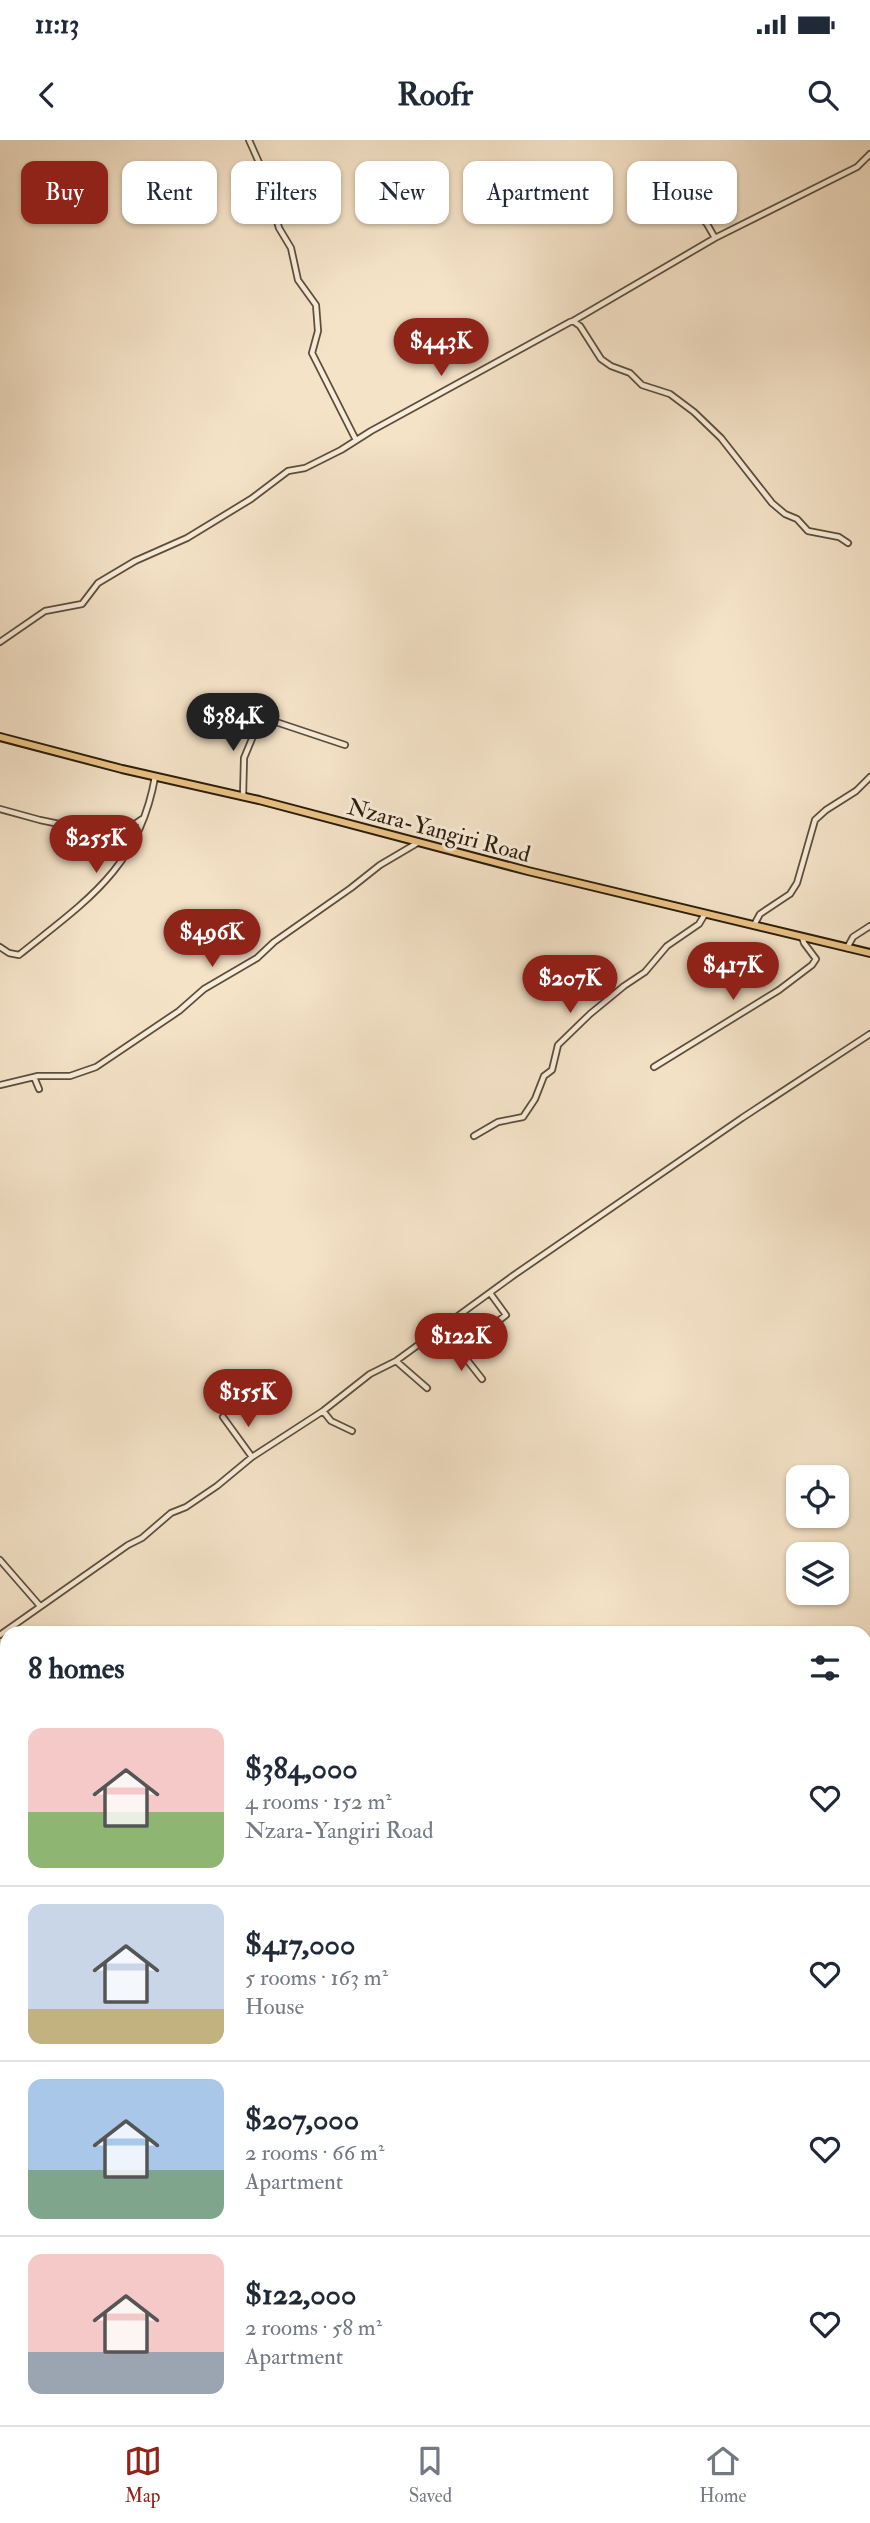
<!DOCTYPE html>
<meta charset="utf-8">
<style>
:root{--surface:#fff;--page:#f6f6f7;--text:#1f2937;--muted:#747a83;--line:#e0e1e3;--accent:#8f2418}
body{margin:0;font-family:"IM FELL Double Pica",serif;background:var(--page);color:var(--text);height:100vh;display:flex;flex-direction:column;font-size:26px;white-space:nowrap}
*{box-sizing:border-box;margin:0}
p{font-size:23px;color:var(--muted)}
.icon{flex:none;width:38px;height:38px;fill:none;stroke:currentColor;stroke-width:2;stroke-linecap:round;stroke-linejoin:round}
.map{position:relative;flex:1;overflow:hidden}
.panel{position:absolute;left:0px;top:1486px;width:872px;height:800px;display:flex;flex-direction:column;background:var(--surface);border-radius:21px 21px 0 0;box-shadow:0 2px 5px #0004}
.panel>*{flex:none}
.banner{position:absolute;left:21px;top:21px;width:830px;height:63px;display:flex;gap:14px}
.controls{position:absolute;left:786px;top:1325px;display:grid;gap:14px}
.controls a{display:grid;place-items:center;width:63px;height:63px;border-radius:14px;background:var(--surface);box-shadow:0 2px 5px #0004;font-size:35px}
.price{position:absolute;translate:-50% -60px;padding:0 16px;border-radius:24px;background:var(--accent);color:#fff;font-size:23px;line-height:46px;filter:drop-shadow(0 2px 4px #0008)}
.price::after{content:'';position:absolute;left:50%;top:42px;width:21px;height:16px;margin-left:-10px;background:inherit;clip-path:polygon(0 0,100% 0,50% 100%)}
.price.on{background:#222;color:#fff}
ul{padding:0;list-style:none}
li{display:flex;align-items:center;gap:21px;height:175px;padding:0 28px}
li+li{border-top:2px solid var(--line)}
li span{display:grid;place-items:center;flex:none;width:196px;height:140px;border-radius:14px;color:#555}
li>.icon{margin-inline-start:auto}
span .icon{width:84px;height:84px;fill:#fffc;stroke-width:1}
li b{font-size:30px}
h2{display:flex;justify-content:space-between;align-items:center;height:84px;padding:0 28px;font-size:30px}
.tag{padding:0 24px;border-radius:14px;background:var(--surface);box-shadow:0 2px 5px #0004;font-size:24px;line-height:63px}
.tag.on{background:var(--accent);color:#fff}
.status{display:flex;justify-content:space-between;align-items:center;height:49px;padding:0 35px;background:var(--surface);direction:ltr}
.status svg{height:19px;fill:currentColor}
header{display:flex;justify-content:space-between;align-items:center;height:91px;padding:0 28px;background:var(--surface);font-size:32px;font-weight:800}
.tabs{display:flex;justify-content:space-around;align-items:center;height:98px;border-top:2px solid var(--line);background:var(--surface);font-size:19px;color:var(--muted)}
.tabs a{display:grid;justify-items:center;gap:4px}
.tabs .on{color:var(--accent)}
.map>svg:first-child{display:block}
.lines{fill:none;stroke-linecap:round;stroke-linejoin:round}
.minor-casing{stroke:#5d4e3a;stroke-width:8}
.major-casing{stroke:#2a1d0a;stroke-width:10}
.minor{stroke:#f8eddb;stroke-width:4.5}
.major{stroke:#eac284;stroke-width:6}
.labels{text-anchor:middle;stroke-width:6;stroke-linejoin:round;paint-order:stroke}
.street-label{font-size:23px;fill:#2a1d0a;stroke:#f8eddb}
</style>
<div class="status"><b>11:13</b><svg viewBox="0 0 49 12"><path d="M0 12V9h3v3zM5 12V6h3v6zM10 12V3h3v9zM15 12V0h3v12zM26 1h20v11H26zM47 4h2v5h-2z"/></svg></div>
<header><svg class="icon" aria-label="back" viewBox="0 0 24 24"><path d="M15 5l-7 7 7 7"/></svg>Roofr<svg class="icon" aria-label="search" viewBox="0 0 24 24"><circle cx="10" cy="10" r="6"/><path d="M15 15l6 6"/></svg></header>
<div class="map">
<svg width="870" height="2285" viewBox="0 0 870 2285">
<rect width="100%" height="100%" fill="#f5e3c8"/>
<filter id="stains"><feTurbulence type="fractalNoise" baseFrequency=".00286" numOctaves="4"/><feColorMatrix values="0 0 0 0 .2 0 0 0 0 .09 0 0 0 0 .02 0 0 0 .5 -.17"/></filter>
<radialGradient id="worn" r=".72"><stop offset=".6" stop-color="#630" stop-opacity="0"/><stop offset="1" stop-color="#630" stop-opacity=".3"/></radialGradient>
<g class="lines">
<g class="minor-casing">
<path id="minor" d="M249 0 261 27 279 88 291 108 298 140 316 165 318 191 312 213 356 300
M682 55 707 84 715 98
M573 181 715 98 857 27 870 14
M0 502 45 471 82 464 98 443 135 421 187 398 251 359 288 331 305 328 341 310 371 291 570 182 573 181 580 186 601 219 611 226 630 233 642 245 670 254 694 272 721 298 772 363 785 374 797 379 808 391 839 397 848 403
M243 657 244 618 261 577 345 605
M0 669 40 680 117 696 142 679
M754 785 760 774 790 754 797 743 815 680 826 670 856 651 870 637
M0 807 9 813 19 815C86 761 139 728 155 637
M847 808 853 797 870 786
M654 927 779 850 812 825 816 819 804 803 802 797
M34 937 39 949
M0 945 38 936H70L96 927 179 871 204 849 257 818 274 802 351 748 380 725 419 702
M474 996 498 982 523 977 535 959 544 936 552 930 558 905 590 874 624 846 645 832 667 806 699 784 705 774
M441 1187 456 1210 460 1211 482 1239
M460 1211 506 1175 490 1153
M396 1221 427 1248
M323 1271 331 1281 352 1291
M223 1277 252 1317
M0 1420 40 1466
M0 1495 128 1405 142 1398 171 1373 186 1367 217 1346 252 1317 323 1271 370 1234 396 1221 514 1135 742 978 870 894
M864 1615 870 1611
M864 1656 870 1664
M864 1738 870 1736
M864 2012 870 2007
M0 2237 7 2233"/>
</g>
<g class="major-casing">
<path id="major" d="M0 597 122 629 259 660 528 731 870 813"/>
</g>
<use href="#minor" class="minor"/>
<use href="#major" class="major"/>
</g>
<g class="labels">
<g class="street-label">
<text transform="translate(439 690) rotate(15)" y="8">Nzara-Yangiri Road</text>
</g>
</g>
<rect width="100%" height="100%" filter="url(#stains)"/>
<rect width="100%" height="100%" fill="url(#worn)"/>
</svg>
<div class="controls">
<a><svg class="icon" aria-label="locate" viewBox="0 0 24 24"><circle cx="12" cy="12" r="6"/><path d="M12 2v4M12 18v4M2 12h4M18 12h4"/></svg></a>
<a><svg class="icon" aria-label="layers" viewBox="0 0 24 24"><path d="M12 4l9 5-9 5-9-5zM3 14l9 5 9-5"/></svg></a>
</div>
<b class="price" style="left:441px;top:238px">$443K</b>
<b class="price on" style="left:233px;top:613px">$384K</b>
<b class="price" style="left:96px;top:735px">$255K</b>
<b class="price" style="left:212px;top:829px">$496K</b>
<b class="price" style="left:733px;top:862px">$417K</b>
<b class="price" style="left:570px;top:875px">$207K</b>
<b class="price" style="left:461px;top:1233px">$122K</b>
<b class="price" style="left:248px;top:1289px">$155K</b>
<div class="banner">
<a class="tag on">Buy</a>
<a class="tag">Rent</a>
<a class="tag">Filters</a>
<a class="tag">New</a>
<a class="tag">Apartment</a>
<a class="tag">House</a>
</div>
<section class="panel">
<h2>8 homes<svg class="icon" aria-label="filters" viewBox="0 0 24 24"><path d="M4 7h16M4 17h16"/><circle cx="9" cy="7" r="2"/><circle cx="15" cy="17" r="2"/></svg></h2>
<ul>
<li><span style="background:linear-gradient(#f6c9c9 60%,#8fb573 0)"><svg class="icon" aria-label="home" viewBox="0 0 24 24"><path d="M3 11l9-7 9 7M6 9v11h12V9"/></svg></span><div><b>$384,000</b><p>4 rooms · 152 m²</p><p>Nzara-Yangiri Road</p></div><svg class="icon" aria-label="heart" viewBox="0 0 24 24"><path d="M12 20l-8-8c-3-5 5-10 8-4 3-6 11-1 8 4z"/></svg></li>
<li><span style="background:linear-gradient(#c9d6e8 75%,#c2b280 0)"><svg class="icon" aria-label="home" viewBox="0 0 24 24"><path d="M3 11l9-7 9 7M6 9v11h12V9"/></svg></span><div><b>$417,000</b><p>5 rooms · 163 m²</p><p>House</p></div><svg class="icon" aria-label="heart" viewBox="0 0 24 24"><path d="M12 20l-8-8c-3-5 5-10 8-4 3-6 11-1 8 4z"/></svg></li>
<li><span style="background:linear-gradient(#a9c7e8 65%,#7fa58c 0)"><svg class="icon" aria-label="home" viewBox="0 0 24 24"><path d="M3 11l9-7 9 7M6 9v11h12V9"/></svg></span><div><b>$207,000</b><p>2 rooms · 66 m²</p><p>Apartment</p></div><svg class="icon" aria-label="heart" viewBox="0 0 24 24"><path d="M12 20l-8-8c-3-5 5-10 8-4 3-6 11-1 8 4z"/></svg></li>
<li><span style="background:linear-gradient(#f6c9c9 70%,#9aa5b1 0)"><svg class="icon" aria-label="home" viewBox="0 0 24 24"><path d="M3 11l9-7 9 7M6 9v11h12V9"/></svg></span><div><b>$122,000</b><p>2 rooms · 58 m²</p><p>Apartment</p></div><svg class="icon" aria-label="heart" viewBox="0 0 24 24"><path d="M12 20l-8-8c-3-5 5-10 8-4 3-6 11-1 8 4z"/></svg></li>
</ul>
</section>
</div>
<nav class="tabs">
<a class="on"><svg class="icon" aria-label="map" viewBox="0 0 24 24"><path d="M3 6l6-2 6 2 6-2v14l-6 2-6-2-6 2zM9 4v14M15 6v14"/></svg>Map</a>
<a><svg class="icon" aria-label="saved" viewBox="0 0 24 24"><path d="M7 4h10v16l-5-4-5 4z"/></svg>Saved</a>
<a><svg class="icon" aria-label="home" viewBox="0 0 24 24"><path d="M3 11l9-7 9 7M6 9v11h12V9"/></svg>Home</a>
</nav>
